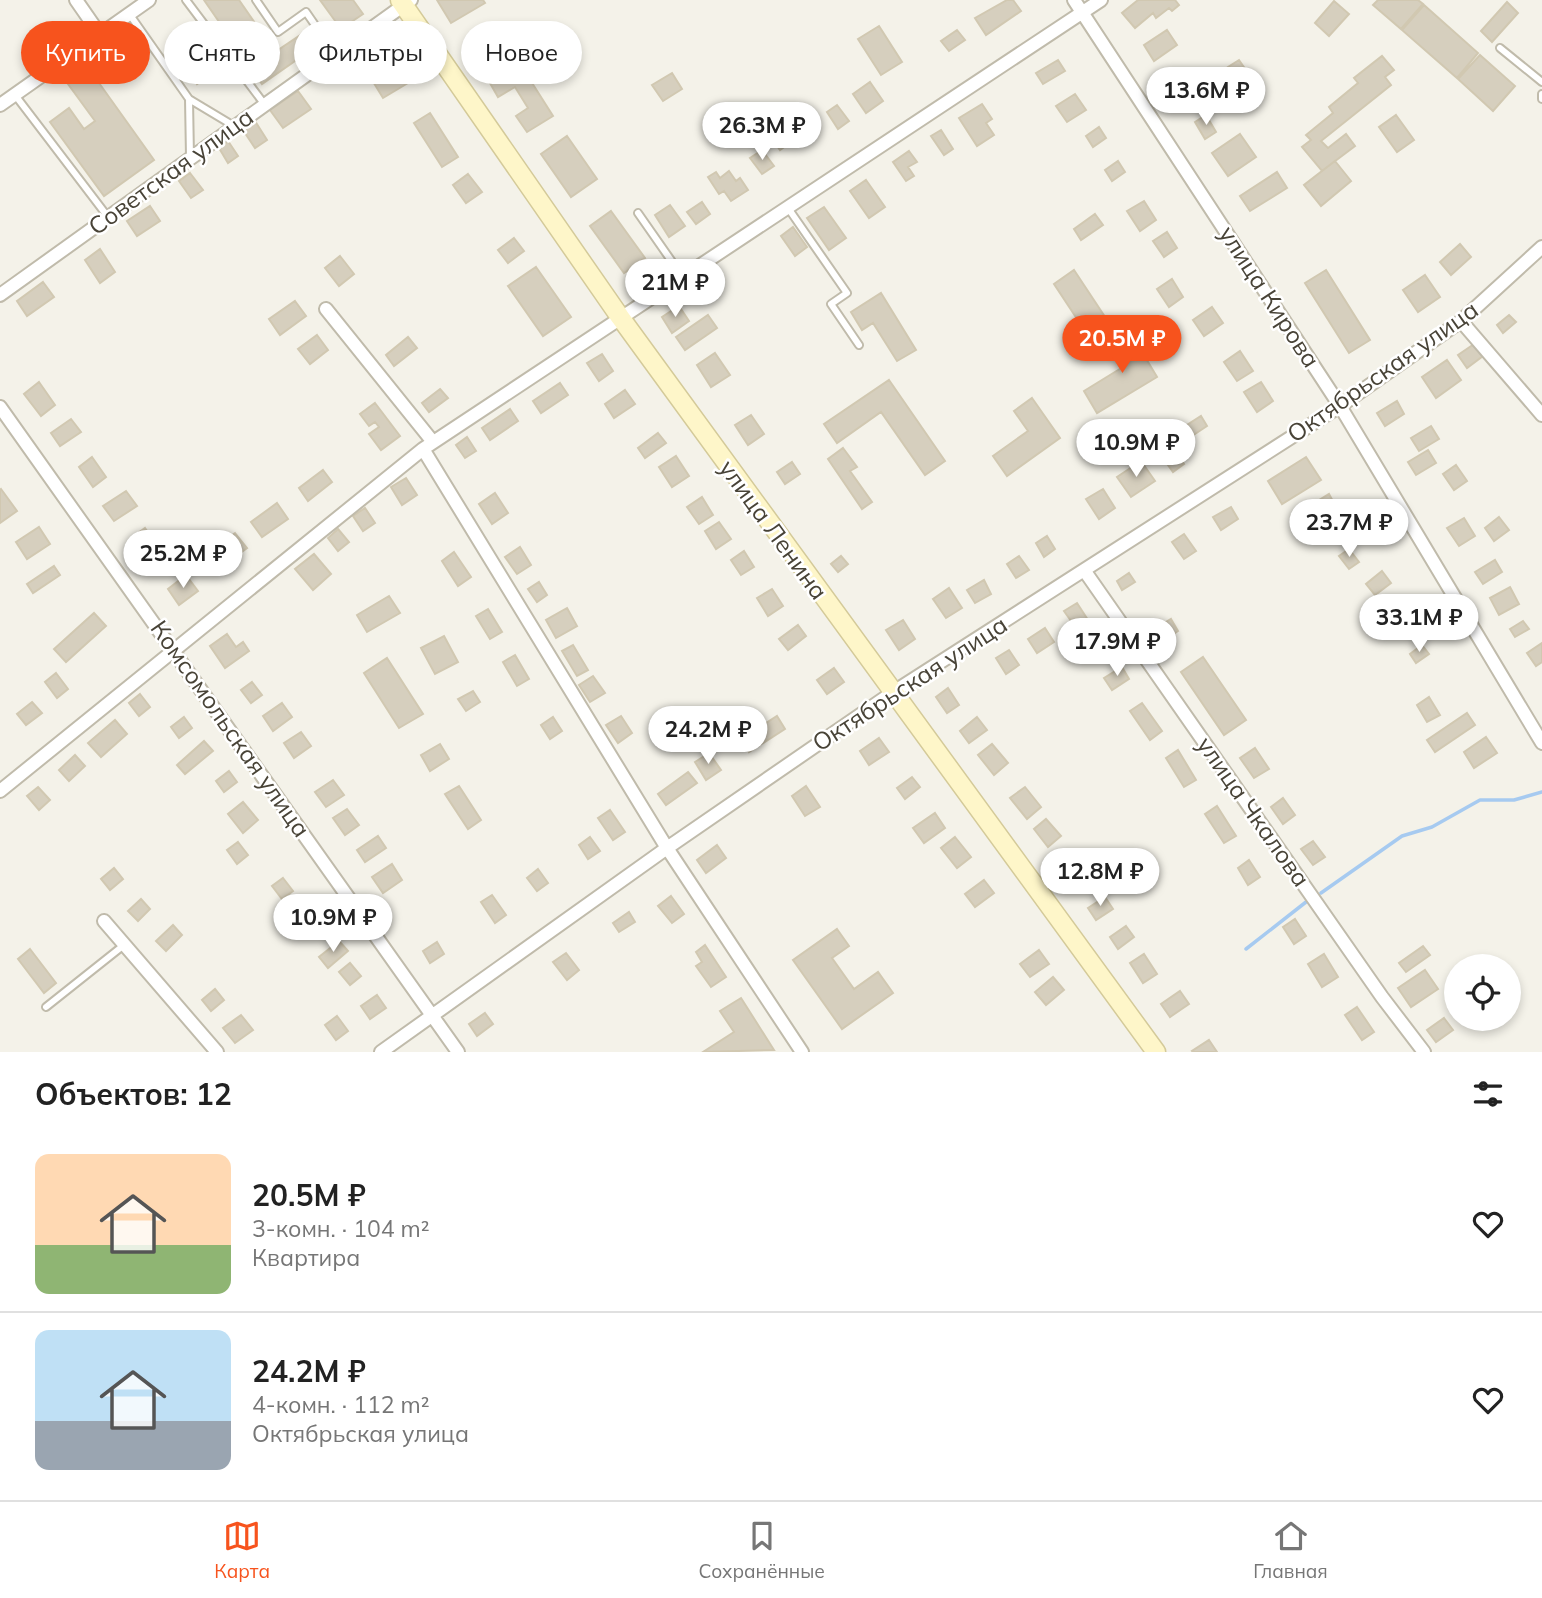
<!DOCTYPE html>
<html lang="ru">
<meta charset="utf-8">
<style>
:root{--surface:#fff;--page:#f6f6f6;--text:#222;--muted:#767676;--line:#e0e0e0;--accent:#f7531d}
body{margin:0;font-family:Mulish,sans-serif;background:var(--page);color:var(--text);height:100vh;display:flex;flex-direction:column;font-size:26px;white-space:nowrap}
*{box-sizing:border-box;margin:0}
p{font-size:23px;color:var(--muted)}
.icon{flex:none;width:38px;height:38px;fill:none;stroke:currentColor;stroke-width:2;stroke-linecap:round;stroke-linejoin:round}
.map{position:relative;height:1052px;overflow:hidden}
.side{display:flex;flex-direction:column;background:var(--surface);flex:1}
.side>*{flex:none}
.hud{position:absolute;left:21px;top:21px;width:700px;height:63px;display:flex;gap:14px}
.controls{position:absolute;left:1444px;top:954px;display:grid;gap:14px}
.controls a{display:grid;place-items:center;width:77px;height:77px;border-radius:50%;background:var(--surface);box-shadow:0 4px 10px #0003;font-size:35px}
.price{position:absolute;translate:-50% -60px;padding:0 16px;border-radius:24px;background:#fff;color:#222;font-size:23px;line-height:46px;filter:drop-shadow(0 2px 4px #0008)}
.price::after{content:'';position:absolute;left:50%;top:42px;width:21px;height:16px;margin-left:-10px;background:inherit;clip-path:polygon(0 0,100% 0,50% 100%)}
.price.current{background:var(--accent);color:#fff}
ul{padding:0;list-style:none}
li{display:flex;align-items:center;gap:21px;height:175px;padding:0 35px}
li+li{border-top:2px solid var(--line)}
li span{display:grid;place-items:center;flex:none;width:196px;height:140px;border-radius:14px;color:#555}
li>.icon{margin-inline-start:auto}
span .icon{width:84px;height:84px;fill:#fffc;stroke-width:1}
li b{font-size:30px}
h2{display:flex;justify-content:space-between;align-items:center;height:84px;padding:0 35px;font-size:30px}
.tag{padding:0 24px;border-radius:32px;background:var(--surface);box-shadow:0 4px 10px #0003;font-size:24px;line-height:63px}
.tag.current{background:var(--accent);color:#fff}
.menu{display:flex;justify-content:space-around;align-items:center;height:98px;border-top:2px solid var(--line);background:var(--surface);font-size:19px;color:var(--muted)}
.menu a{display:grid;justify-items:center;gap:4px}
.menu .current{color:var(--accent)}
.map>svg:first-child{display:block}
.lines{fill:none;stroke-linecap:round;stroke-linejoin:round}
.stream{stroke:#a6caf0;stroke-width:3.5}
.building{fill:#d6cfbe;stroke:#d1c8b1;stroke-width:2}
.service-casing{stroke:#c0bbab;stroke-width:10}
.minor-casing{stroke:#c0bbab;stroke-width:16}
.secondary-casing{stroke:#d4ca99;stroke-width:21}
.service{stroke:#fff;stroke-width:6}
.minor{stroke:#fff;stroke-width:12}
.secondary{stroke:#fef6c9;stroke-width:18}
.labels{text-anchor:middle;stroke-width:5;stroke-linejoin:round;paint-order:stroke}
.street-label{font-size:24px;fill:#484337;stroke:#fff}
</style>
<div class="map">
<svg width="1542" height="1052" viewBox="0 0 1542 1052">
<rect width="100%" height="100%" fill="#f4f2e9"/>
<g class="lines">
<path class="stream" d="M1321 893 1402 836 1432 827 1480 800H1514L1542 792
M1246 949 1306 902"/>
</g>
<path class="building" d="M204 0H239L275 52 305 32 315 47 262 84Z
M320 0H353L363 14 341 29Z
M437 0H483L485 3 451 23Z
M1007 0H1013L1021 11 986 35 975 18Z
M1138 0H1175L1179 5 1172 11 1169 8 1156 18 1153 13 1135 28 1122 13Z
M1378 0H1418L1423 4 1401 29 1373 5Z
M1334 1 1349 14 1329 36 1315 23Z
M1507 2 1518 13 1492 42 1481 31Z
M1424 5 1478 53 1457 78 1402 30Z
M197 23 225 64 197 84 169 43Z
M879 26 902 62 881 75 858 39Z
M957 30 965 40 949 51 941 41Z
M1167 30 1177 45 1154 61 1144 45Z
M380 36 408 83 383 98 372 80 378 77 361 48Z
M1480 55 1515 86 1493 111 1458 79Z
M1382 56 1394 70 1385 77 1391 85 1321 141 1328 148 1346 134 1355 146 1322 171 1302 147 1311 140 1306 135 1333 113 1329 107 1358 83 1354 78Z
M1058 60 1065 71 1043 84 1036 73Z
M1239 60 1250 76 1239 83 1228 67Z
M520 64 553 116 527 132 516 116 528 108 515 87 498 97 490 83Z
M89 69 154 160 104 196 50 122 69 108 84 129 95 121 68 84Z
M1184 72 1192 83 1175 93 1168 83Z
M672 73 682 89 663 101 652 85Z
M870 82 883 101 866 113 853 94Z
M298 91 311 109 283 128 270 110Z
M1075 94 1086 110 1067 122 1056 106Z
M982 104 992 119 986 123 994 135 977 146 959 118Z
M837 105 849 121 838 129 827 112Z
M769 110 791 142 780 150 758 118Z
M430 113 458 157 442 167 414 123Z
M1206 115 1216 132 1205 139 1195 122Z
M1396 115 1414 140 1397 152 1379 127Z
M255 121 267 140 255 148 243 130Z
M1099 127 1106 138 1093 147 1086 136Z
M941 130 953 149 944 155 931 136Z
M1240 134 1256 157 1228 176 1212 153Z
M567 136 597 179 571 197 541 154Z
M228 141 238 156 228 163 219 148Z
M762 150 774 166 762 174 750 158Z
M909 151 917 162 908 167 914 176 906 181 893 162Z
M1118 161 1125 172 1112 181 1105 170Z
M1335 161 1351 181 1321 206 1304 185Z
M729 171 736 181 740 178 748 190 731 201 724 191 719 194 708 177 716 172 720 178Z
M1277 172 1287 188 1250 211 1240 196Z
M190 173 203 190 191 198 179 181Z
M468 174 482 192 466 203 453 185Z
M866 180 885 207 869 218 850 191Z
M1144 201 1156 220 1140 231 1127 211Z
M702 202 710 214 696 224 687 212Z
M670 205 685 226 669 237 655 215Z
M150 206 160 221 137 236 127 221Z
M824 207 846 238 829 250 807 218Z
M611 211 645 258 624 273 590 226Z
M1095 214 1103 225 1081 240 1074 229Z
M793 227 807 247 795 256 781 236Z
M1167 232 1177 248 1164 257 1153 241Z
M514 238 524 251 508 263 498 250Z
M1460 244 1471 257 1451 275 1440 262Z
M100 249 115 272 100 283 85 260Z
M340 256 354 274 339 286 325 268Z
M536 267 571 317 543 336 508 286Z
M1074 270 1117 335 1097 349 1054 284Z
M1326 270 1370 340 1349 353 1305 283Z
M1425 275 1440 297 1418 312 1403 290Z
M1172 279 1183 297 1169 307 1157 289Z
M43 282 54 297 27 316 17 301Z
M881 293 916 350 897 361 873 323 862 330 851 312Z
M295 301 306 316 280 335 269 319Z
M679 306 689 321 672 333 662 317Z
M1212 307 1223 323 1204 336 1193 320Z
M708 315 717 328 685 350 676 337Z
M1509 315 1516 322 1503 333 1497 325Z
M1130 332 1157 377 1097 413 1084 391 1123 367 1110 345Z
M317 335 328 350 310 364 298 349Z
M408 337 417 348 394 366 386 355Z
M1474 344 1483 356 1467 368 1458 355Z
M1240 351 1253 371 1237 381 1224 362Z
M715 353 730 375 711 387 697 365Z
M602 354 613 371 599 381 587 363Z
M1447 360 1461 380 1436 398 1422 377Z
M889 380 945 461 925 475 881 412 837 443 824 424Z
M39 382 55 405 41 416 24 394Z
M1261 382 1273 401 1257 412 1244 392Z
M560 383 568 395 541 413 533 401Z
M440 389 448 398 429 412 422 403Z
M625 390 635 404 614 418 605 404Z
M1032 398 1060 438 1007 476 993 456 1028 431 1014 411Z
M1397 401 1404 414 1385 426 1377 413Z
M375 403 400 436 381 450 369 434 379 427 375 422 369 426 360 414Z
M510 409 518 421 490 440 482 428Z
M751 415 764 434 748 445 735 425Z
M1201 416 1207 426 1183 442 1176 432Z
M71 419 81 432 60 446 51 433Z
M1431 426 1439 439 1419 451 1411 438Z
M658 433 666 443 645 458 638 448Z
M467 437 476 451 465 458 456 445Z
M843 448 857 467 850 471 872 502 862 509 828 459Z
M1175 450 1184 464 1173 472 1163 458Z
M1428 450 1436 463 1416 475 1408 462Z
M676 456 689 476 672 487 659 467Z
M92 457 106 477 93 487 79 467Z
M1306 457 1321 480 1282 504 1268 481Z
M1141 461 1155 481 1131 497 1117 477Z
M792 462 800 474 785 484 777 472Z
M1456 465 1467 481 1454 490 1443 474Z
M323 470 332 482 308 501 299 488Z
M406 478 417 495 402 505 391 487Z
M1 489 17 511 0 523V490Z
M1103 489 1115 508 1099 519 1086 499Z
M126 491 137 506 114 521 103 506Z
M495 493 508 513 492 524 479 504Z
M1329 494 1336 507 1319 517 1311 505Z
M702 497 713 515 699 524 687 507Z
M277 503 288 519 262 537 251 522Z
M1231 507 1238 519 1221 530 1213 517Z
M365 508 375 523 363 531 353 516Z
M1499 517 1509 530 1494 541 1485 528Z
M1464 518 1475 536 1459 546 1447 528Z
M1346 521 1357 538 1345 546 1334 529Z
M719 522 731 539 716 549 705 531Z
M39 527 50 544 27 559 16 542Z
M145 528 161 551 146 562 130 539Z
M338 529 349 542 338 551 328 538Z
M235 533 247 548 228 562 217 546Z
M1184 534 1196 551 1184 559 1172 542Z
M1047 536 1055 549 1044 557 1036 543Z
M520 547 531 565 517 574 505 557Z
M1349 549 1359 562 1349 569 1339 556Z
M744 551 754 567 741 575 731 560Z
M454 552 471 577 458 586 442 561Z
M314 554 331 574 313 590 295 569Z
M841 556 848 564 838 572 831 564Z
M1019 556 1029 570 1016 578 1007 564Z
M1495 560 1502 572 1483 584 1475 572Z
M54 566 60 575 33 593 27 584Z
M1382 571 1391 583 1375 595 1366 584Z
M1129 573 1135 582 1122 590 1117 581Z
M186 575 198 591 179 605 168 589Z
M984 580 991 594 975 603 967 590Z
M539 582 547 595 537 602 528 589Z
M1510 587 1519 604 1499 615 1490 598Z
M949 588 962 608 946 618 933 599Z
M772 589 783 606 768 616 757 598Z
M389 596 400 613 367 632 357 615Z
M1077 603 1088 620 1076 628 1064 611Z
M1402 606 1409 618 1401 623 1394 611Z
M567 608 577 626 556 638 546 620Z
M488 609 502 632 490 639 476 616Z
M94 613 106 626 66 662 54 649Z
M1171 619 1178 631 1161 642 1153 630Z
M903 620 915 639 899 650 886 630Z
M1523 621 1529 629 1515 637 1510 629Z
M798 625 806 636 788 650 779 639Z
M1045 628 1054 642 1037 653 1028 639Z
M227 634 236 647 243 642 249 651 225 668 210 646Z
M444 636 458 662 435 674 421 648Z
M1542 643V662L1536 666 1527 653Z
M573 645 588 670 577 676 562 651Z
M1422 645 1429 654 1416 663 1410 654Z
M1009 650 1019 665 1006 674 996 658Z
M515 655 529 679 517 686 503 662Z
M1203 657 1246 720 1224 735 1181 672Z
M387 658 423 714 399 728 364 673Z
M1122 667 1129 679 1112 690 1104 678Z
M834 668 844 682 827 694 817 680Z
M56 673 68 689 57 698 45 682Z
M593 676 605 693 590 702 579 685Z
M252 682 262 695 251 703 241 690Z
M948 688 959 705 947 713 936 697Z
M473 691 480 702 466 711 458 699Z
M140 694 150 707 139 716 129 703Z
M1429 697 1440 715 1427 722 1417 705Z
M32 702 42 713 26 725 17 714Z
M282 703 292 717 273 731 263 716Z
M1142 703 1162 731 1150 740 1130 711Z
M1467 713 1475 725 1435 752 1427 740Z
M621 716 632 733 618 743 606 725Z
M777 716 785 729 749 752 741 739Z
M184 717 192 728 179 738 171 727Z
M553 717 562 731 550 739 541 725Z
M977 717 987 730 969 743 960 731Z
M115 720 127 734 101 757 88 743Z
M301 732 311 746 294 758 284 743Z
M1486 737 1497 753 1474 768 1464 752Z
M879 738 889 752 869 765 860 751Z
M204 741 213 751 185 774 177 765Z
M440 744 449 759 430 771 421 755Z
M992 744 1008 763 994 775 978 755Z
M1255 748 1269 769 1254 778 1240 758Z
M1178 750 1196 780 1184 787 1166 758Z
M709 753 721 770 706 780 695 762Z
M75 755 85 766 69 781 59 770Z
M229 771 237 782 224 792 216 781Z
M688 772 697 783 666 805 658 794Z
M912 777 920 787 905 799 897 788Z
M333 780 344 795 326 807 315 792Z
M459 786 481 820 468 829 445 794Z
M806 786 820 807 805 816 792 796Z
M38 787 50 800 39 810 27 796Z
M1025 787 1041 807 1027 819 1010 798Z
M1283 798 1295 815 1283 824 1271 807Z
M243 802 258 820 243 833 228 814Z
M1217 806 1236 836 1224 843 1205 814Z
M347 809 359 825 345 835 333 818Z
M610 810 625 832 613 840 598 818Z
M935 813 945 828 924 843 913 828Z
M1046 819 1061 836 1048 847 1034 829Z
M378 836 386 848 365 862 357 850Z
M590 837 600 851 588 859 579 845Z
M955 837 971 857 957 868 941 848Z
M1313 841 1325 857 1313 865 1301 849Z
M238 842 248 855 237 864 227 850Z
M717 845 726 858 706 873 697 860Z
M1080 860 1089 872 1072 886 1062 873Z
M1249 860 1260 877 1248 885 1238 868Z
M392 864 402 880 383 893 372 877Z
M114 868 123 879 110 890 101 879Z
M538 869 548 883 537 891 527 878Z
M283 878 293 891 282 899 272 886Z
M984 880 994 893 975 907 965 894Z
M492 895 506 915 495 923 481 902Z
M671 896 684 914 672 923 658 906Z
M1105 897 1113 909 1096 920 1088 908Z
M141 899 150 909 138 921 128 911Z
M306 908 317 921 306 930 296 917Z
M629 912 635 922 619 932 613 923Z
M1295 919 1306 936 1294 944 1283 927Z
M173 925 182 935 166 951 156 941Z
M1126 926 1134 937 1118 949 1110 937Z
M837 929 849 946 832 958 854 989 878 972 893 993 842 1029 793 960Z
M339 941 348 951 328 968 319 957Z
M437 942 444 954 430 963 423 951Z
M705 945 726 977 711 987 696 966 702 962 696 952Z
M1423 946 1430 955 1406 972 1399 963Z
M30 949 56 983 44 993 18 959Z
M1039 950 1049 964 1030 977 1020 964Z
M566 953 579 970 567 980 553 962Z
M1144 954 1157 974 1143 983 1130 963Z
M1324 954 1338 977 1322 987 1308 964Z
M350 963 361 976 350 985 339 972Z
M1425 970 1438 989 1411 1007 1398 988Z
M1053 977 1064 990 1046 1005 1035 992Z
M215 989 224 1000 211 1011 202 1000Z
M1180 991 1189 1004 1170 1017 1161 1004Z
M377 995 386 1008 370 1019 361 1006Z
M741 998 774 1050 703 1052 734 1032 720 1011Z
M1357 1007 1374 1032 1362 1040 1345 1015Z
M485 1013 493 1024 477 1036 469 1024Z
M241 1015 253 1030 235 1043 223 1028Z
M337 1016 348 1031 336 1040 325 1025Z
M1444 1018 1453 1030 1436 1042 1427 1030Z
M1209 1040 1217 1052H1193L1192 1051Z"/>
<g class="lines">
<g class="service-casing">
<path id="service" d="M186 0 265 105
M256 0 278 32 306 12 335 54
M130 15 189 99 234 126
M1500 48 1542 82
M1542 94V99
M15 95 108 217
M189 99 190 157
M788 208 847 293 831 304 859 345
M638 213 682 276
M46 1007 124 945"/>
</g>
<g class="minor-casing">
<path id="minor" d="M76 0 101 36
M1074 0 1340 406 1542 743
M0 105 149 0
M0 295 411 0
M326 309 433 442
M1461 321 1542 415
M0 407 458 1052
M423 449 667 848 802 1052
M1084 570 1382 997 1424 1052
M0 791 423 449 1101 0
M104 921 217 1052
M381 1052 667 848 892 693 1340 406 1461 321 1542 247"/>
</g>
<g class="secondary-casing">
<path id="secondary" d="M400 0 620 317 1156 1052"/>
</g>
<use href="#service" class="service"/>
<use href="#minor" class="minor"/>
<use href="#secondary" class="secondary"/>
</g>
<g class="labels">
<g class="street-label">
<text transform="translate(171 172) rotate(-36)" y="8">Советская улица</text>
<text transform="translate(1269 297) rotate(57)" y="8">улица Кирова</text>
<text transform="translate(1383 372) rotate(-35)" y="8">Октябрьская улица</text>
<text transform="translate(773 530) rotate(54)" y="8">улица Ленина</text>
<text transform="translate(910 684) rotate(-33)" y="8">Октябрьская улица</text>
<text transform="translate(230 729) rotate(55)" y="8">Комсомольская улица</text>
<text transform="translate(1253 812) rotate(55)" y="8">улица Чкалова</text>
</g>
</g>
</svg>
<div class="controls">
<a><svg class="icon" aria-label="locate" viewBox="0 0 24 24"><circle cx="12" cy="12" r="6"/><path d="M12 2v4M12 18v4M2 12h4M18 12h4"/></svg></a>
</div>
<b class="price" style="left:1206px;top:127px">13.6M ₽</b>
<b class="price" style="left:762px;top:162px">26.3M ₽</b>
<b class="price" style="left:675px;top:319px">21M ₽</b>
<b class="price current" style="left:1122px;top:375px">20.5M ₽</b>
<b class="price" style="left:1136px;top:479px">10.9M ₽</b>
<b class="price" style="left:1349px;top:559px">23.7M ₽</b>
<b class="price" style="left:183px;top:590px">25.2M ₽</b>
<b class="price" style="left:1419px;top:654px">33.1M ₽</b>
<b class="price" style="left:1117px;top:678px">17.9M ₽</b>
<b class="price" style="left:708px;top:766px">24.2M ₽</b>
<b class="price" style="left:1100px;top:908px">12.8M ₽</b>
<b class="price" style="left:333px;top:954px">10.9M ₽</b>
<div class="hud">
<a class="tag current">Купить</a>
<a class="tag">Снять</a>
<a class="tag">Фильтры</a>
<a class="tag">Новое</a>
</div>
</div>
<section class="side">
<h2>Объектов: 12<svg class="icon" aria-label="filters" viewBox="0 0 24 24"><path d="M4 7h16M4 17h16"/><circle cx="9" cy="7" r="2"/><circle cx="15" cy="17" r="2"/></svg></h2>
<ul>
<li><span style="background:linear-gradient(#ffd9b3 65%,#8fb573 0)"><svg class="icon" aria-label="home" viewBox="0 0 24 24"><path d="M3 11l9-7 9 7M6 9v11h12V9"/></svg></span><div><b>20.5M ₽</b><p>3-комн. · 104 m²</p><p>Квартира</p></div><svg class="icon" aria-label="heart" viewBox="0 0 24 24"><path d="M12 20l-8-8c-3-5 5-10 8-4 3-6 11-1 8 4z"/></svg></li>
<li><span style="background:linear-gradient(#bfe0f5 65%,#9aa5b1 0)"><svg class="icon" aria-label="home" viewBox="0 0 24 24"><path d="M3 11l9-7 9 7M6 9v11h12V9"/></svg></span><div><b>24.2M ₽</b><p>4-комн. · 112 m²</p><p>Октябрьская улица</p></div><svg class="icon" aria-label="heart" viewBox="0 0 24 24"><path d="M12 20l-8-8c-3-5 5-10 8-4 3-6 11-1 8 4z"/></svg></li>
</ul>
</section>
<nav class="menu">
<a class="current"><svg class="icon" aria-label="map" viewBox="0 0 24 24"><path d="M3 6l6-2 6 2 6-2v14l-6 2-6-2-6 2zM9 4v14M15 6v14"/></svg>Карта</a>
<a><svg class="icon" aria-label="saved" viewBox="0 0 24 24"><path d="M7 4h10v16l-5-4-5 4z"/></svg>Сохранённые</a>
<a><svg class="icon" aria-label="home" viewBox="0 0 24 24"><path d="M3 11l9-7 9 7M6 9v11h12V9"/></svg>Главная</a>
</nav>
